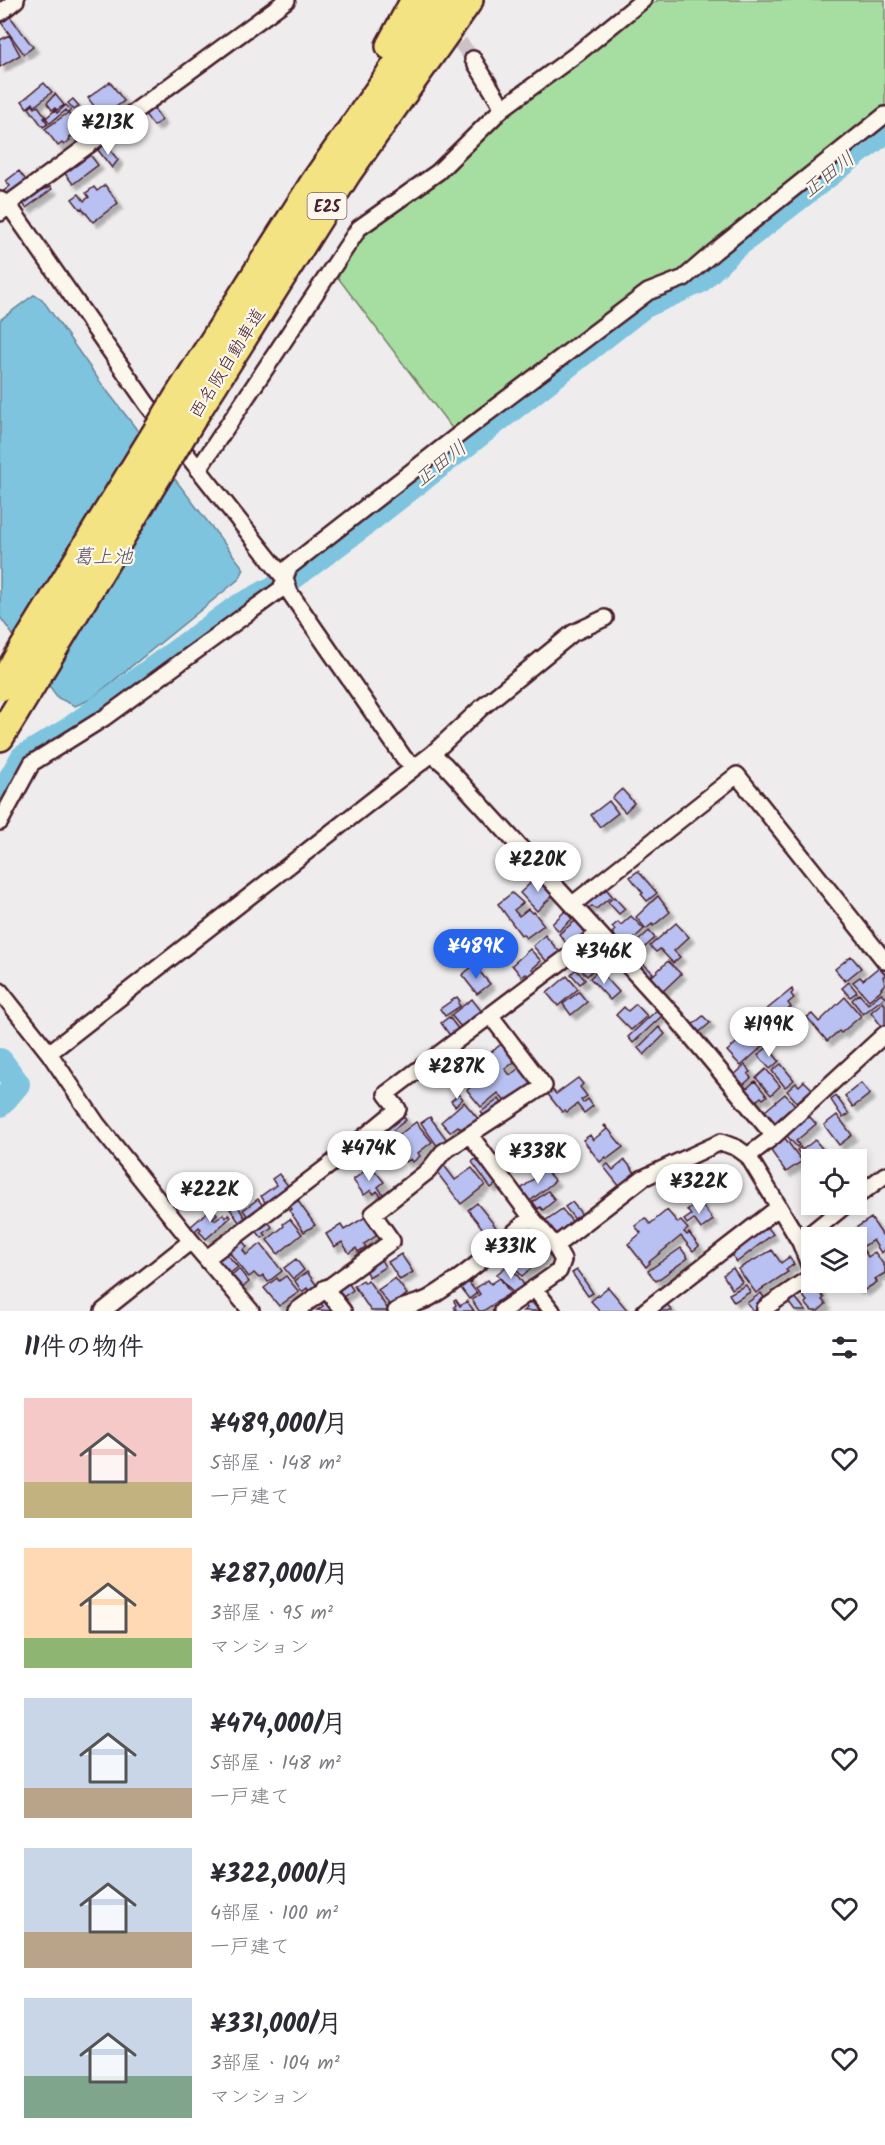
<!DOCTYPE html>
<html lang="ja">
<meta charset="utf-8">
<style>
:root{--surface:#fff;--page:#f2f2f3;--text:#2b2b33;--muted:#7c7c81;--accent:#2563eb}
body{margin:0;font-family:Kalam,"Klee One",sans-serif;background:var(--page);color:var(--text);height:100vh;display:flex;flex-direction:column;font-size:22px;white-space:nowrap}
*{box-sizing:border-box;margin:0}
p{font-size:20px;color:var(--muted)}
.icon{flex:none;width:33px;height:33px;fill:none;stroke:currentColor;stroke-width:2;stroke-linecap:round;stroke-linejoin:round}
.map{position:relative;height:1311px;overflow:hidden}
.details{display:flex;flex-direction:column;background:var(--surface);flex:1}
.details>*{flex:none}
.tools{position:absolute;left:801px;top:1149px;display:grid;gap:12px}
.tools a{display:grid;place-items:center;width:66px;height:66px;border-radius:0px;background:var(--surface);box-shadow:0 3px 9px #0003;font-size:30px}
.price{position:absolute;translate:-50% -51px;padding:0 14px;border-radius:21px;background:#fff;color:#222;font-size:20px;line-height:39px;filter:drop-shadow(0 2px 3px #0008)}
.price::after{content:'';position:absolute;left:50%;top:36px;width:18px;height:14px;margin-left:-9px;background:inherit;clip-path:polygon(0 0,100% 0,50% 100%)}
.price.selected{background:var(--accent);color:#fff}
ul{padding:0;list-style:none}
li{display:flex;align-items:center;gap:18px;height:150px;padding:0 24px}
li span{display:grid;place-items:center;flex:none;width:168px;height:120px;border-radius:0px;color:#555}
li>.icon{margin-inline-start:auto}
span .icon{width:72px;height:72px;fill:#fffc;stroke-width:1}
li b{font-size:26px}
h2{display:flex;justify-content:space-between;align-items:center;height:72px;padding:0 24px;font-size:26px}
.map>svg:first-child{display:block}
.green{fill:#a6dea1;stroke:#787e66;stroke-width:1.5}
.water{fill:#7ec4de;stroke:#698296;stroke-width:1.5}
.lines{fill:none;stroke-linecap:round;stroke-linejoin:round}
.river{stroke:#7ec4de;stroke-width:26}
.building{fill:#b9c1f2;stroke:#4a1f2b;stroke-width:1.5;filter:url(#shadow)}
.street-tunnel{stroke:#cdc3c6;stroke-width:15;stroke-dasharray:15 8;stroke-linecap:butt}
.street-casing{stroke:#4a1f2b;stroke-width:20}
.highway-casing{stroke:#4a1f2b;stroke-width:32}
.street{stroke:#fbf7ec;stroke-width:15}
.highway{stroke:#f4e382;stroke-width:27}
.highway-bridge-casing{stroke:#4a1f2b;stroke-width:32;stroke-linecap:butt}
.highway-bridge{stroke:#f4e382;stroke-width:27}
.labels{text-anchor:middle;stroke-width:4.5;stroke-linejoin:round;paint-order:stroke}
.shield{fill:#fbf7ec;stroke:#7f6065;stroke-width:1.5}
.shield-label{font-size:16px;font-weight:bold;fill:#4a1f2b}
.street-label{font-size:18px;fill:#4a1f2b;stroke:#fbf7ec}
.water-label{font-size:20px;font-style:italic;fill:#5a5161;stroke:#fbf7ec}
</style>
<div class="map">
<svg width="885" height="1311" viewBox="0 0 885 1311">
<defs>
<filter id="shadow"><feDropShadow dx="5" dy="5" stdDeviation="1.5" flood-color="#0004"/></filter>
</defs>
<rect width="100%" height="100%" fill="#eeeced"/>
<filter id="ink" filterUnits="userSpaceOnUse"><feTurbulence type="fractalNoise" baseFrequency=".0167" numOctaves="2"/><feDisplacementMap in="SourceGraphic" scale="12" xChannelSelector="R" yChannelSelector="G"/><feConvolveMatrix kernelMatrix="1 2 1 2 8 2 1 2 1" color-interpolation-filters="sRGB"/></filter>
<g filter="url(#ink)">
<path class="green" d="M658 0H885V114L703 260 454 431 336 275 368 231 431 187 507 116Z"/>
<path class="water" d="M34 295 42 299 101 383 244 569 239 579 91 699 75 706 58 698 0 617V320Z"/>
<g class="lines">
<path class="river" d="M0 798 23 758 68 731 237 608 283 584 360 527 643 306 699 281 733 248 885 131
M0 1061 17 1084 0 1104"/>
</g>
<path class="building" d="M9 15 33 47 24 54 0 21Z
M9 35 20 55 0 67V40Z
M110 82 124 101 102 117 88 98Z
M44 83 52 92 35 106 33 103 27 108 22 101Z
M55 94 64 105 57 110 55 108 52 110 47 103Z
M73 99 79 106 74 110 68 103Z
M33 105 35 108 38 106 46 117 44 118 48 124 43 127 29 108Z
M66 105 71 110 68 113 66 110 50 123 46 118 55 110 57 113Z
M153 107 162 120 154 126 144 113Z
M68 113 81 131 69 138 70 140 64 145 62 143 58 146 45 129Z
M83 113 94 129 91 132 79 116Z
M105 144 118 160 112 168 98 150Z
M88 152 98 165 73 184 63 171Z
M19 171 27 182 2 197 0 194 10 186 6 181Z
M42 184 46 189 50 187 52 189 26 208 21 200Z
M105 185 118 203 93 222 82 208 80 209 72 199 79 194 84 201 89 197 86 193 94 187 97 191Z
M622 789 634 803 625 812 612 798Z
M609 801 618 813 600 827 591 815Z
M638 871 657 893 647 901 641 894 643 893 630 877Z
M539 875 555 893 537 911 520 893Z
M603 885 612 896 596 909 592 906 586 911 581 904Z
M512 893 523 903 514 910 519 916 528 909 532 913 534 912 544 925 526 938 523 934 521 935 498 904Z
M658 896 670 912 653 926 652 924 646 929 636 917Z
M614 897 625 909 619 914 608 902Z
M565 911 572 919 559 931 552 924Z
M631 916 644 929 625 947 612 933 615 930 612 927 618 922 621 925Z
M579 918 587 928 583 930 585 933 568 946 559 934Z
M676 923 689 937 674 951 680 957 673 963 660 949 656 952 650 946Z
M649 931 655 938 635 956 653 973 646 979 623 955Z
M545 935 562 955 550 965 533 946Z
M530 949 541 961 532 969 534 971 528 976 526 974 522 977 512 965Z
M851 956 861 968 845 981 835 969Z
M587 957 596 967 587 976 577 966Z
M668 961 681 974 660 994 647 981Z
M474 965 490 984 477 994 462 975Z
M879 967 885 974 883 977 885 984 881 988 882 989 869 1000 853 982 860 977 863 980Z
M576 969 585 980 580 984 571 974Z
M599 970 619 992 610 1000 590 978Z
M567 976 578 989 558 1006 547 993Z
M849 982 857 992 850 997 842 988Z
M792 989 793 992 791 994 794 998 788 1003 791 1007 764 1028 756 1018Z
M579 992 587 1002 571 1015 563 1004Z
M881 993 885 997 863 1014 852 1000 859 994 868 1004Z
M457 997 460 1001 458 1003 460 1006 445 1016 440 1009Z
M845 997 861 1016 841 1033 839 1031 827 1041 807 1017 812 1014 819 1022Z
M472 999 482 1012 462 1028 451 1015Z
M883 1002 885 1005V1024L882 1027 871 1012Z
M636 1004 647 1016 631 1030 616 1015 624 1007 628 1011Z
M659 1008 664 1014 633 1043 628 1037Z
M703 1016 710 1023 697 1034 691 1026Z
M449 1017 459 1030 451 1037 441 1023Z
M659 1027 665 1034 644 1055 638 1048Z
M755 1033 765 1044 741 1066 727 1051 742 1038 745 1042Z
M504 1042 518 1059 505 1069 510 1075 523 1065 537 1081 507 1104 498 1093 481 1107 467 1090 477 1082 471 1074 484 1064 481 1060Z
M768 1047 779 1061 770 1069 758 1055Z
M781 1064 794 1080 785 1087 772 1071Z
M745 1065 751 1072 748 1074 751 1078 742 1086 732 1077Z
M766 1069 780 1086 771 1095 756 1078Z
M578 1078 583 1084 580 1087 587 1096 581 1100 583 1103 588 1099 593 1106 584 1113 577 1104 567 1112 565 1110 562 1112 547 1093 552 1089 556 1094Z
M755 1081 767 1096 763 1099 761 1097 755 1102 745 1090Z
M804 1081 812 1089 797 1102 787 1091 796 1083 799 1086Z
M861 1083 870 1094 853 1107 845 1096Z
M459 1094 463 1099 455 1106 451 1101Z
M785 1094 795 1105 775 1122 765 1111Z
M836 1096 849 1114 843 1118 831 1100Z
M499 1099 504 1106 486 1119 481 1112Z
M464 1102 479 1120 468 1129 465 1126 461 1129 458 1126 450 1132 441 1122Z
M401 1113 406 1120 393 1130 395 1134 388 1139 380 1129Z
M837 1115 852 1135 839 1145 824 1125Z
M806 1116 808 1118 810 1117 816 1124 796 1141 799 1145 797 1147 786 1135Z
M430 1117 447 1140 438 1147 421 1123Z
M416 1122 432 1142 418 1153 420 1156 413 1162 411 1159 406 1162 391 1141Z
M605 1125 623 1147 607 1159 606 1157 600 1162 583 1140 590 1135 593 1140 607 1129 604 1126Z
M784 1137 802 1161 786 1172 769 1148Z
M815 1140 825 1152 815 1160H812L808 1165 797 1150 800 1147 802 1150Z
M477 1158 496 1184 491 1188 472 1162Z
M625 1160 636 1174 620 1187 604 1167 608 1164 613 1170Z
M443 1164 455 1180 472 1168 485 1185 461 1204 435 1170Z
M371 1166 384 1182 378 1187 384 1196 382 1197 377 1191 374 1194 371 1190 364 1195 353 1180Z
M545 1170 555 1181 530 1201 521 1189Z
M279 1174 289 1187 266 1204 261 1196 276 1185 272 1179Z
M548 1191 555 1200 543 1210 540 1207 538 1209 533 1202Z
M295 1197 315 1225 304 1232 289 1210 292 1209 287 1202Z
M258 1199 264 1207 249 1218 243 1210Z
M699 1201 713 1220 701 1229 694 1219 687 1224 684 1220 691 1215 687 1210Z
M572 1202 584 1217 577 1222 565 1207Z
M477 1203 496 1227 487 1234 468 1210Z
M237 1205 247 1221 241 1225 230 1209Z
M212 1208 217 1214 213 1218 215 1220 223 1214 225 1217 229 1214 231 1217 206 1239 199 1231 201 1229 199 1227 194 1232 190 1227Z
M562 1209 574 1224 556 1239 542 1223Z
M667 1210 678 1223 681 1221 688 1229 684 1232 687 1235 689 1233 699 1246 693 1251 681 1236 649 1262 650 1263 646 1267 628 1244 641 1233 635 1226 645 1218 650 1224Z
M367 1216 379 1234 364 1244 366 1247 358 1252 356 1248 349 1253 342 1242 334 1247 326 1234 341 1225 344 1230Z
M265 1218 272 1227 264 1233 266 1235 262 1238 254 1228Z
M871 1218 885 1239V1250L881 1253 873 1240 856 1251V1238H840Z
M290 1219 302 1234 278 1254 267 1240 284 1226 283 1224Z
M766 1225 773 1234 737 1262 730 1253Z
M538 1238 550 1252 522 1276 509 1262Z
M242 1240 247 1247 243 1250 246 1255 261 1244 282 1271 268 1282 263 1275 259 1278 254 1273 249 1277 230 1253Z
M508 1243 517 1253 508 1260 500 1251Z
M681 1248 688 1258 656 1281 648 1271Z
M863 1249 868 1257 875 1252 885 1267V1273L875 1279 877 1282 863 1291 860 1288 857 1290 853 1282H856V1254Z
M772 1250 781 1263 789 1257 794 1264 786 1270 788 1272 756 1293 738 1269Z
M224 1251 238 1267 229 1274 218 1261 220 1259 218 1256Z
M401 1254 413 1272 400 1280 388 1262Z
M379 1256 385 1267 369 1277 362 1266Z
M296 1259 304 1270 293 1279 284 1268Z
M509 1264 525 1286 508 1300 507 1298 513 1293 497 1274Z
M733 1268 742 1282 732 1289 723 1275Z
M239 1269 249 1282 240 1290 229 1277Z
M577 1270 593 1293 588 1296 572 1273Z
M307 1272 317 1286 309 1292 307 1288 302 1292 295 1281Z
M286 1276 299 1292 279 1306 264 1288 277 1278 279 1281Z
M468 1277 471 1282 469 1283 477 1293 469 1299 458 1284Z
M395 1278 407 1294 391 1307 378 1290Z
M500 1278 510 1293 483 1311H479L472 1300 480 1294 476 1288 488 1280 491 1284Z
M363 1280 365 1283 368 1280 389 1311H371L354 1286Z
M347 1281 353 1290 340 1299 334 1290Z
M815 1282 821 1290 819 1292 824 1298 822 1300 826 1304 818 1311H812L805 1303 807 1301 802 1295 810 1289 808 1285Z
M746 1285 750 1292 734 1302 729 1294Z
M608 1287 628 1311H600L591 1301Z
M779 1289 781 1292 756 1311H753L747 1303 761 1293 765 1299Z
M801 1292 795 1297 806 1311H795L787 1300Z
M324 1296 336 1311 317 1310 323 1306 319 1301Z
M456 1300 460 1306 467 1301 474 1311H454L456 1309 454 1307 456 1305 454 1301Z
M531 1301 539 1311H523L527 1308 525 1305Z
M667 1304 672 1311H658Z"/>
<g class="lines">
<path class="street-tunnel" d="M446 24 473 59"/>
<g class="street-casing">
<path id="street" d="M0 13 16 0
M473 59 503 108
M0 200 8 204 147 404 285 579 290 593 404 758 415 767 432 754 445 765 675 1017 774 1136
M0 213 8 204 287 0
M198 470 359 228 438 172 503 108 578 53 643 0
M432 754 481 708 573 633 605 618
M0 822 32 763 104 718 281 589 289 567 461 433 648 292 684 278 714 252 885 115
M573 904 737 775 885 961
M0 991 49 1053 97 1124 191 1241 251 1311
M49 1053 415 767
M470 1135 531 1217 555 1246 643 1178 721 1142 737 1148 748 1156 779 1207 645 1311
M748 1156 774 1136 885 1034
M856 1197 885 1175
M779 1207 800 1242
M207 1258 331 1164 398 1109 386 1094 598 934
M812 1272 800 1242 847 1204
M325 1288 343 1311
M534 1288 552 1311
M103 1311 191 1241
M296 1311 392 1241 373 1214 428 1171 443 1152 544 1086 490 1015
M396 1311C407 1304 420 1304 431 1297 467 1275 500 1246 531 1217
M502 1311 559 1271 563 1260 555 1246
M765 1311V1308L812 1276"/>
</g>
<g class="highway-casing">
<path id="highway" d="M390 46 415 0
M178 397 314 183 442 0
M193 417 347 173 469 0
M0 737 14 714"/>
</g>
<use href="#street" class="street"/>
<use href="#highway" class="highway"/>
<g class="highway-bridge-casing">
<path id="highway-bridge" d="M0 687 178 397
M14 714 193 417"/>
</g>
<use href="#highway-bridge" class="highway-bridge"/>
</g>
</g>
<g class="labels">
<rect class="shield" x="307.5" y="193" width="39" height="26" rx="4.5"/>
<g class="shield-label">
<text x="327" y="212">E25</text>
</g>
<g class="street-label">
<text transform="translate(227 363) rotate(-58)" y="6">西名阪自動車道</text>
</g>
<g class="water-label">
<text transform="translate(828 174) rotate(-38)" y="7">正田川</text>
<text transform="translate(440 463) rotate(-38)" y="7">正田川</text>
<text x="103" y="563">葛上池</text>
</g>
</g>
</svg>
<div class="tools">
<a><svg class="icon" aria-label="locate" viewBox="0 0 24 24"><circle cx="12" cy="12" r="6"/><path d="M12 2v4M12 18v4M2 12h4M18 12h4"/></svg></a>
<a><svg class="icon" aria-label="layers" viewBox="0 0 24 24"><path d="M12 4l9 5-9 5-9-5zM3 14l9 5 9-5"/></svg></a>
</div>
<b class="price" style="left:108px;top:156px">¥213K</b>
<b class="price" style="left:538px;top:893px">¥220K</b>
<b class="price selected" style="left:476px;top:980px">¥489K</b>
<b class="price" style="left:604px;top:985px">¥346K</b>
<b class="price" style="left:769px;top:1058px">¥199K</b>
<b class="price" style="left:457px;top:1100px">¥287K</b>
<b class="price" style="left:369px;top:1182px">¥474K</b>
<b class="price" style="left:538px;top:1185px">¥338K</b>
<b class="price" style="left:699px;top:1215px">¥322K</b>
<b class="price" style="left:210px;top:1223px">¥222K</b>
<b class="price" style="left:511px;top:1280px">¥331K</b>
</div>
<section class="details">
<h2>11件の物件<svg class="icon" aria-label="filters" viewBox="0 0 24 24"><path d="M4 7h16M4 17h16"/><circle cx="9" cy="7" r="2"/><circle cx="15" cy="17" r="2"/></svg></h2>
<ul>
<li><span style="background:linear-gradient(#f6c9c9 70%,#c2b280 0)"><svg class="icon" aria-label="home" viewBox="0 0 24 24"><path d="M3 11l9-7 9 7M6 9v11h12V9"/></svg></span><div><b>¥489,000/月</b><p>5部屋 · 148 m²</p><p>一戸建て</p></div><svg class="icon" aria-label="heart" viewBox="0 0 24 24"><path d="M12 20l-8-8c-3-5 5-10 8-4 3-6 11-1 8 4z"/></svg></li>
<li><span style="background:linear-gradient(#ffd9b3 75%,#8fb573 0)"><svg class="icon" aria-label="home" viewBox="0 0 24 24"><path d="M3 11l9-7 9 7M6 9v11h12V9"/></svg></span><div><b>¥287,000/月</b><p>3部屋 · 95 m²</p><p>マンション</p></div><svg class="icon" aria-label="heart" viewBox="0 0 24 24"><path d="M12 20l-8-8c-3-5 5-10 8-4 3-6 11-1 8 4z"/></svg></li>
<li><span style="background:linear-gradient(#c9d6e8 75%,#b9a48a 0)"><svg class="icon" aria-label="home" viewBox="0 0 24 24"><path d="M3 11l9-7 9 7M6 9v11h12V9"/></svg></span><div><b>¥474,000/月</b><p>5部屋 · 148 m²</p><p>一戸建て</p></div><svg class="icon" aria-label="heart" viewBox="0 0 24 24"><path d="M12 20l-8-8c-3-5 5-10 8-4 3-6 11-1 8 4z"/></svg></li>
<li><span style="background:linear-gradient(#c9d6e8 70%,#b9a48a 0)"><svg class="icon" aria-label="home" viewBox="0 0 24 24"><path d="M3 11l9-7 9 7M6 9v11h12V9"/></svg></span><div><b>¥322,000/月</b><p>4部屋 · 100 m²</p><p>一戸建て</p></div><svg class="icon" aria-label="heart" viewBox="0 0 24 24"><path d="M12 20l-8-8c-3-5 5-10 8-4 3-6 11-1 8 4z"/></svg></li>
<li><span style="background:linear-gradient(#c9d6e8 65%,#7fa58c 0)"><svg class="icon" aria-label="home" viewBox="0 0 24 24"><path d="M3 11l9-7 9 7M6 9v11h12V9"/></svg></span><div><b>¥331,000/月</b><p>3部屋 · 104 m²</p><p>マンション</p></div><svg class="icon" aria-label="heart" viewBox="0 0 24 24"><path d="M12 20l-8-8c-3-5 5-10 8-4 3-6 11-1 8 4z"/></svg></li>
</ul>
</section>
